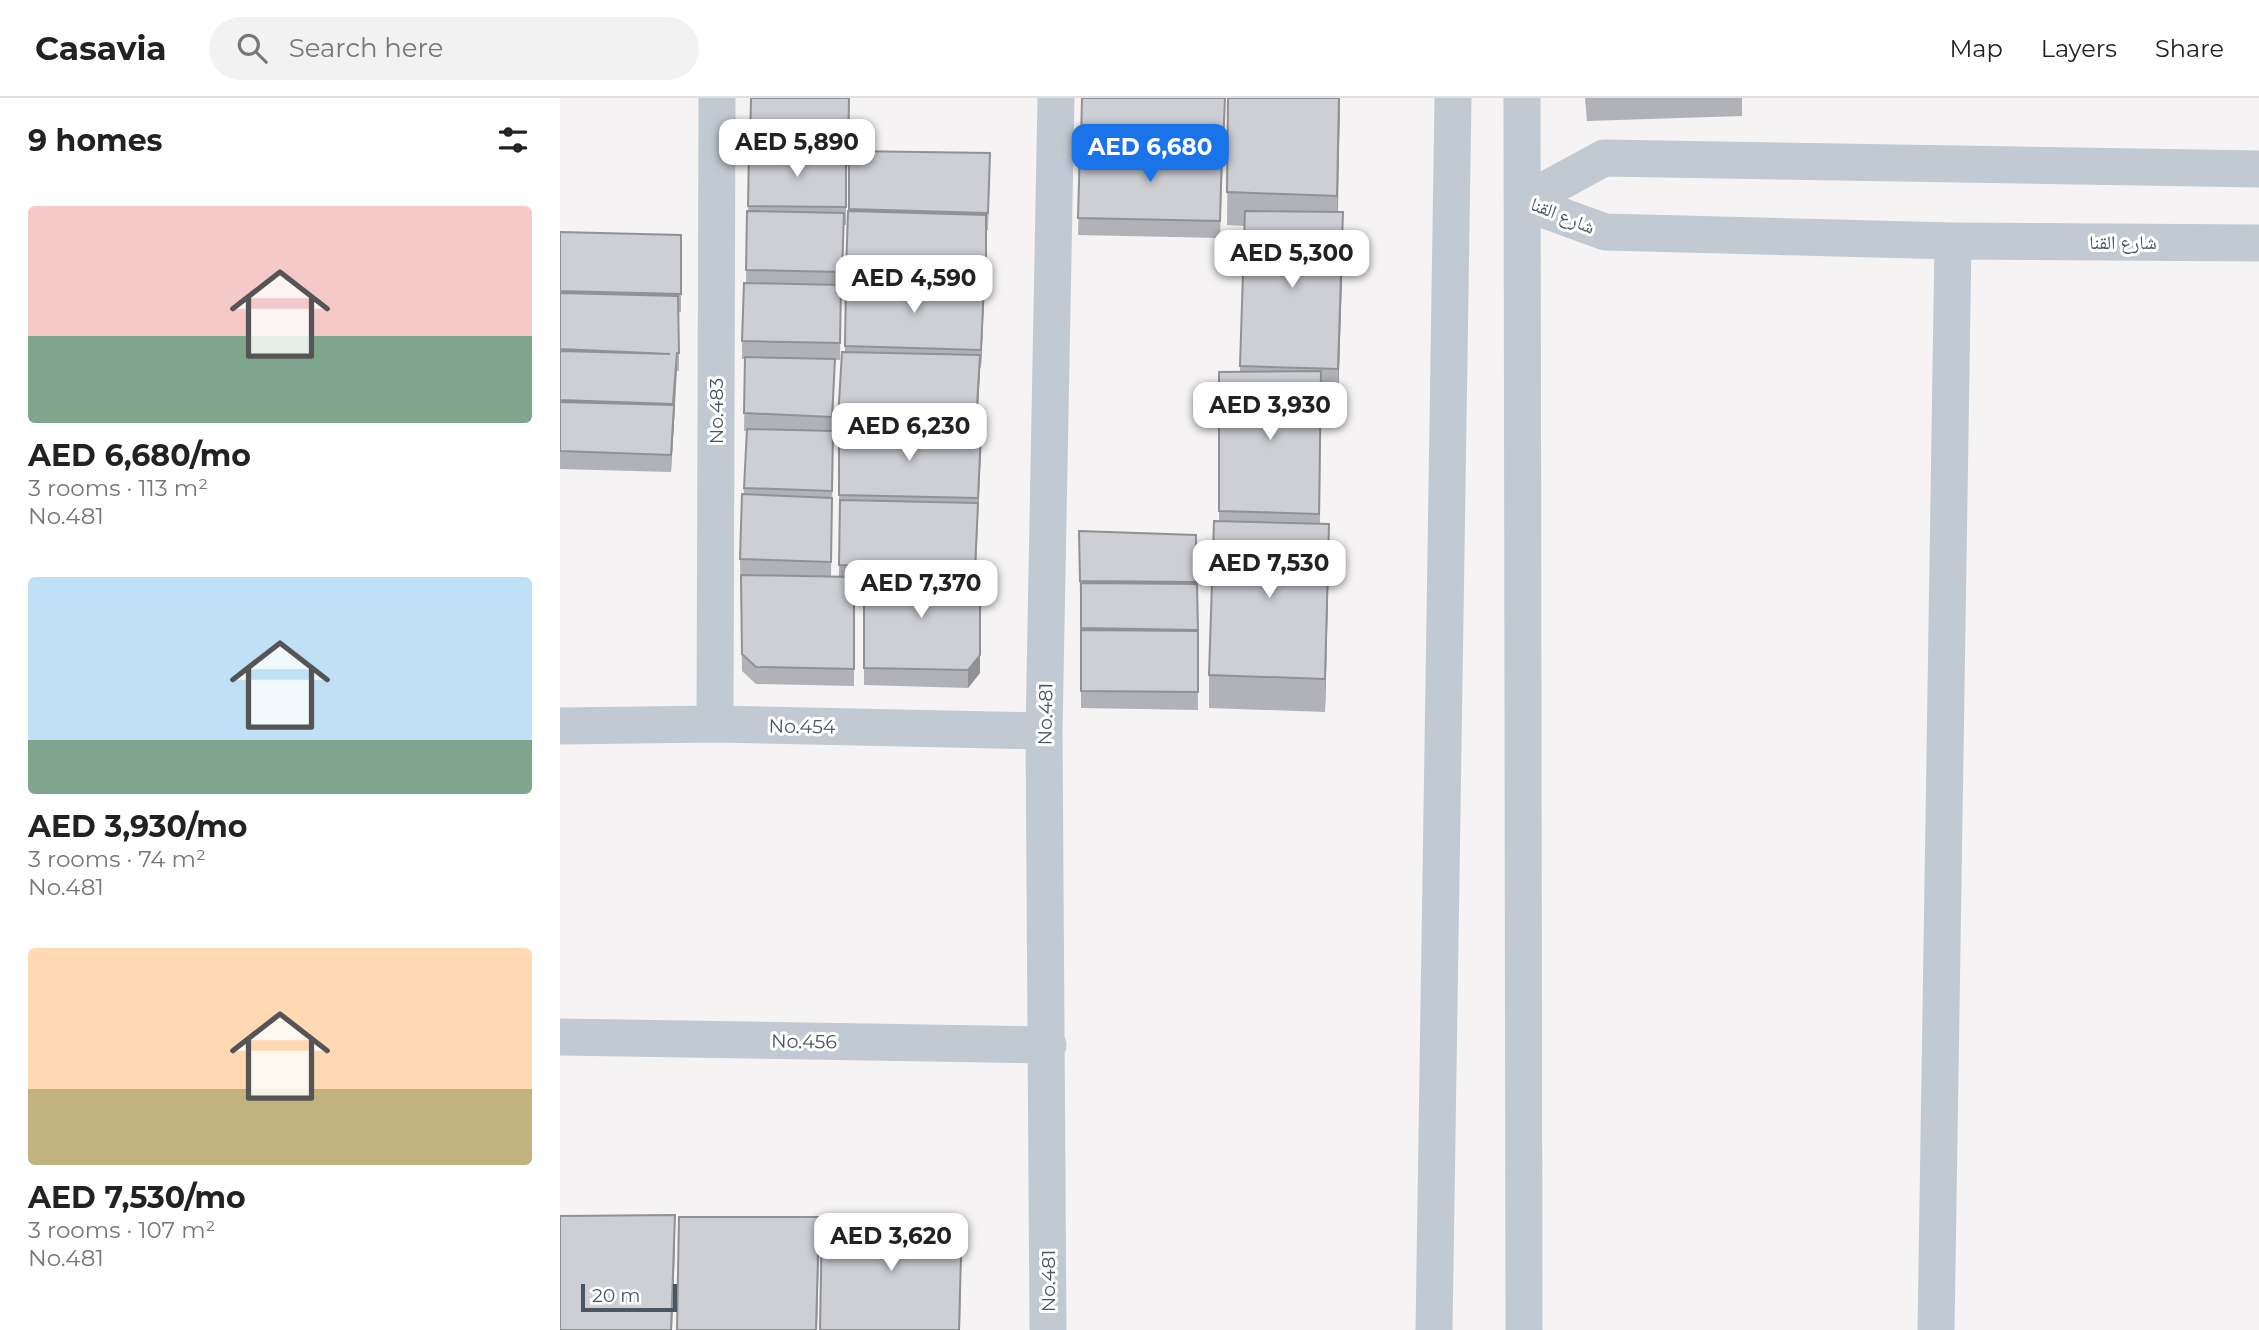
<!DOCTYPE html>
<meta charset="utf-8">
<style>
:root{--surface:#fff;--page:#f2f2f2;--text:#222;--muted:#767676;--line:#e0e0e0;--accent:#1a73e8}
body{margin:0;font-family:Montserrat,"Noto Naskh Arabic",sans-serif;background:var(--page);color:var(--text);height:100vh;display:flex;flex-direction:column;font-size:26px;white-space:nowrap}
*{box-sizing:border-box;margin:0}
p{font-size:23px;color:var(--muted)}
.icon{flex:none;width:38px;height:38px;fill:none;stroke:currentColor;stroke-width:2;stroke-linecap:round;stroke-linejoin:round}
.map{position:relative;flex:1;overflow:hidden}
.side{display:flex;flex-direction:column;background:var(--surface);width:560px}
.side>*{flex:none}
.scale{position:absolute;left:21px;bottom:18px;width:96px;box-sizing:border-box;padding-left:7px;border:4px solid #4a5661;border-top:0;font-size:19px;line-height:24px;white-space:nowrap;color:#4a5661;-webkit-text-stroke:5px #fff;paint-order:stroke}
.price{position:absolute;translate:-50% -60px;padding:0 16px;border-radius:14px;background:#fff;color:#222;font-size:23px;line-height:46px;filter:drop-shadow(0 2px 4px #0008)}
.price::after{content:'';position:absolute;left:50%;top:42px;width:21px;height:16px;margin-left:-10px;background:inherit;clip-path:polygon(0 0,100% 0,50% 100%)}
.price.current{background:var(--accent);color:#fff}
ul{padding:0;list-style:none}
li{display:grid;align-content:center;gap:14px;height:371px;padding:0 28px}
li span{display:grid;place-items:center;height:217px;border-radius:7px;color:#555}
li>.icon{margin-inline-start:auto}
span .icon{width:126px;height:126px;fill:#fffc;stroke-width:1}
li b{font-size:30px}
h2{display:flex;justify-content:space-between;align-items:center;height:84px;padding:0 28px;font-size:30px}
header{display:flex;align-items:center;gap:42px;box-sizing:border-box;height:98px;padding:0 35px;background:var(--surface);border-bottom:2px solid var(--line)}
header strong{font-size:33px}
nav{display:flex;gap:38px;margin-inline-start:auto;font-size:24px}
.search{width:490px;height:63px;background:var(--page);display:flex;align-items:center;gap:18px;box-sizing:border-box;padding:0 24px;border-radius:38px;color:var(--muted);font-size:26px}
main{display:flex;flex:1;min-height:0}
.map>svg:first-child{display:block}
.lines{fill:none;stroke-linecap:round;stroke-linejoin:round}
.minor{stroke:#c1cad2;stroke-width:37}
.wall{fill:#b0b2b7}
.shaded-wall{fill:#909195}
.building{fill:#cdcfd5;stroke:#909195;stroke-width:2}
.labels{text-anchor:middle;stroke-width:6;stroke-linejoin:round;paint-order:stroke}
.street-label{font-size:19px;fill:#4a5661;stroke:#fff}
</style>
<header>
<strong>Casavia</strong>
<div class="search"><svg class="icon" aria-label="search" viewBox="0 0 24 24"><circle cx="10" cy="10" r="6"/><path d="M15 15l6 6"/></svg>Search here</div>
<nav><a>Map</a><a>Layers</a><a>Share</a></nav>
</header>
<main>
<section class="side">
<h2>9 homes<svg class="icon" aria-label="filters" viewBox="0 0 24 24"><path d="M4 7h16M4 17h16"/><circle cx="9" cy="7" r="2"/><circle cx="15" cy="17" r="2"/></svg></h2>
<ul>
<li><span style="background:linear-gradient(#f6c9c9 60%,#7fa58c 0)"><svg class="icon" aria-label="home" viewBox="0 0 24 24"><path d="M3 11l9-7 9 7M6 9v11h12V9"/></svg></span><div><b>AED 6,680/mo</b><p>3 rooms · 113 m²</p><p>No.481</p></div></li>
<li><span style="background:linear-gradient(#bfe0f5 75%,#7fa58c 0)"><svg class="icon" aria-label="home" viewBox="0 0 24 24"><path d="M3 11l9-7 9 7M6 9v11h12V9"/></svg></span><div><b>AED 3,930/mo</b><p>3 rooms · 74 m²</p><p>No.481</p></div></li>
<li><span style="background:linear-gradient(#ffd9b3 65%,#c2b280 0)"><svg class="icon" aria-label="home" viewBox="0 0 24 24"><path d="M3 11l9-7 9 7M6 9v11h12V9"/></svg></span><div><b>AED 7,530/mo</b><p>3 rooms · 107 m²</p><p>No.481</p></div></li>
</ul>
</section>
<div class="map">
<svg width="1699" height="1232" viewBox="0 0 1699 1232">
<rect width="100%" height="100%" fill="#f5f3f3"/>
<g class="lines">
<path class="minor" d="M962 0 964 1232
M963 104 1044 60 1699 71
M963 104 1045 134 1393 143 1699 145
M155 626 157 0
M0 628 155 626 484 633
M0 939 488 947
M488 1232 484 633 496 0
M874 1232 893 0
M1376 1232 1393 143"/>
</g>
<path class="wall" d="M191 0H290L288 68H286V127H284L282 191H281L280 262H275L273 333V350L271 478H279L280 414H279V339H278V321L285 254 288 113H289V53L430 72 428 132H426V197H424L421 270 420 269 417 333 421 351 416 474 420 575 408 590 304 587V486L294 485V588L196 586 182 573 180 461 187 333H184L185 261H182V243L186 185 187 113H188L189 53H190Z
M522 0H665L660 140 518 137Z
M668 0H780L778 114 783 147 778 304 761 303 760 426 769 459 765 614 649 610V577L659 423V274H680L685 128 667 127Z
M1025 0H1182V18L1027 23Z
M0 134 121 137V214H119V273H117L111 374 0 371Z
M519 433 636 437 638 612 521 610V500H520Z"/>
<path class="shaded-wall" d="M779 0 780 1 777 131V98Z
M783 114V147L778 304V271Z
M424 186V203L421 270V252Z
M117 255 114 325 111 374 113 306Z
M420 257V275L416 343V325Z
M421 334V351L418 417V400Z
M769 426V459L765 614V581Z
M420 557V575L408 590V572Z
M115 1117V1150L112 1232H111Z
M259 1119V1152L257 1232H256Z
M402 1119 400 1232H399Z"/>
<path class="building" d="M191 0H289L288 50 190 49Z
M522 0H665L663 48 521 45Z
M668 0H779L777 98 667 94Z
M520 48 662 51 660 123 518 120Z
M189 53 286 54V109L188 108Z
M289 53 430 55 428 115 289 111Z
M187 113 284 115 282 174 186 172Z
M288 113 426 117V180L286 175Z
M685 113 783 114 778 271 680 268Z
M0 134 121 137V196L0 193Z
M286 181 424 186 421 252 285 248Z
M184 185 281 187 280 245 182 243Z
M0 195 118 198 119 255H117L113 306 0 302V253L110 256 0 251Z
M282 254 420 257 416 325 278 321Z
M185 259 275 261 272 319 184 315Z
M761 273 759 416 659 413V274Z
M0 304 114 307 111 357 0 353Z
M279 330 421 334 418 400 279 397Z
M187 331 273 333 272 393 184 390Z
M182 396 272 400 271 464 180 461Z
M280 402 418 405 415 471 279 467Z
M654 423 769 426 765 581 649 577Z
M519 433 636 437V484L520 483Z
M304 471 420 475V557L408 572 304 570Z
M181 477 294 479V571L196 569 182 556Z
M521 485 637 486 638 532 521 530Z
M521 532 638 533V594L521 593Z
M115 1117 111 1232H0V1118Z
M119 1119H259L256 1232H117Z
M262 1119H402L399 1232H260Z"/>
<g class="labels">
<g class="street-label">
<text transform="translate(1003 117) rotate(22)" y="7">شارع القنا</text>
<text x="1563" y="151">شارع القنا</text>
<text transform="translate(156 313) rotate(-90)" y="7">No.483</text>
<text transform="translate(485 616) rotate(-89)" y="7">No.481</text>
<text transform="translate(242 628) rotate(1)" y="7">No.454</text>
<text transform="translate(244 943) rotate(1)" y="7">No.456</text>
<text transform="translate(488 1183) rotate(-90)" y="7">No.481</text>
</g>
</g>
</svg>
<div class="scale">20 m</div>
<b class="price" style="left:237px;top:81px">AED 5,890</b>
<b class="price current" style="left:590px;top:86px">AED 6,680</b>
<b class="price" style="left:732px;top:192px">AED 5,300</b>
<b class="price" style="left:354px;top:217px">AED 4,590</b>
<b class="price" style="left:710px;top:344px">AED 3,930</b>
<b class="price" style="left:349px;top:365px">AED 6,230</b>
<b class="price" style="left:709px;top:502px">AED 7,530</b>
<b class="price" style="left:361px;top:522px">AED 7,370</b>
<b class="price" style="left:331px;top:1175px">AED 3,620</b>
</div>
</main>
